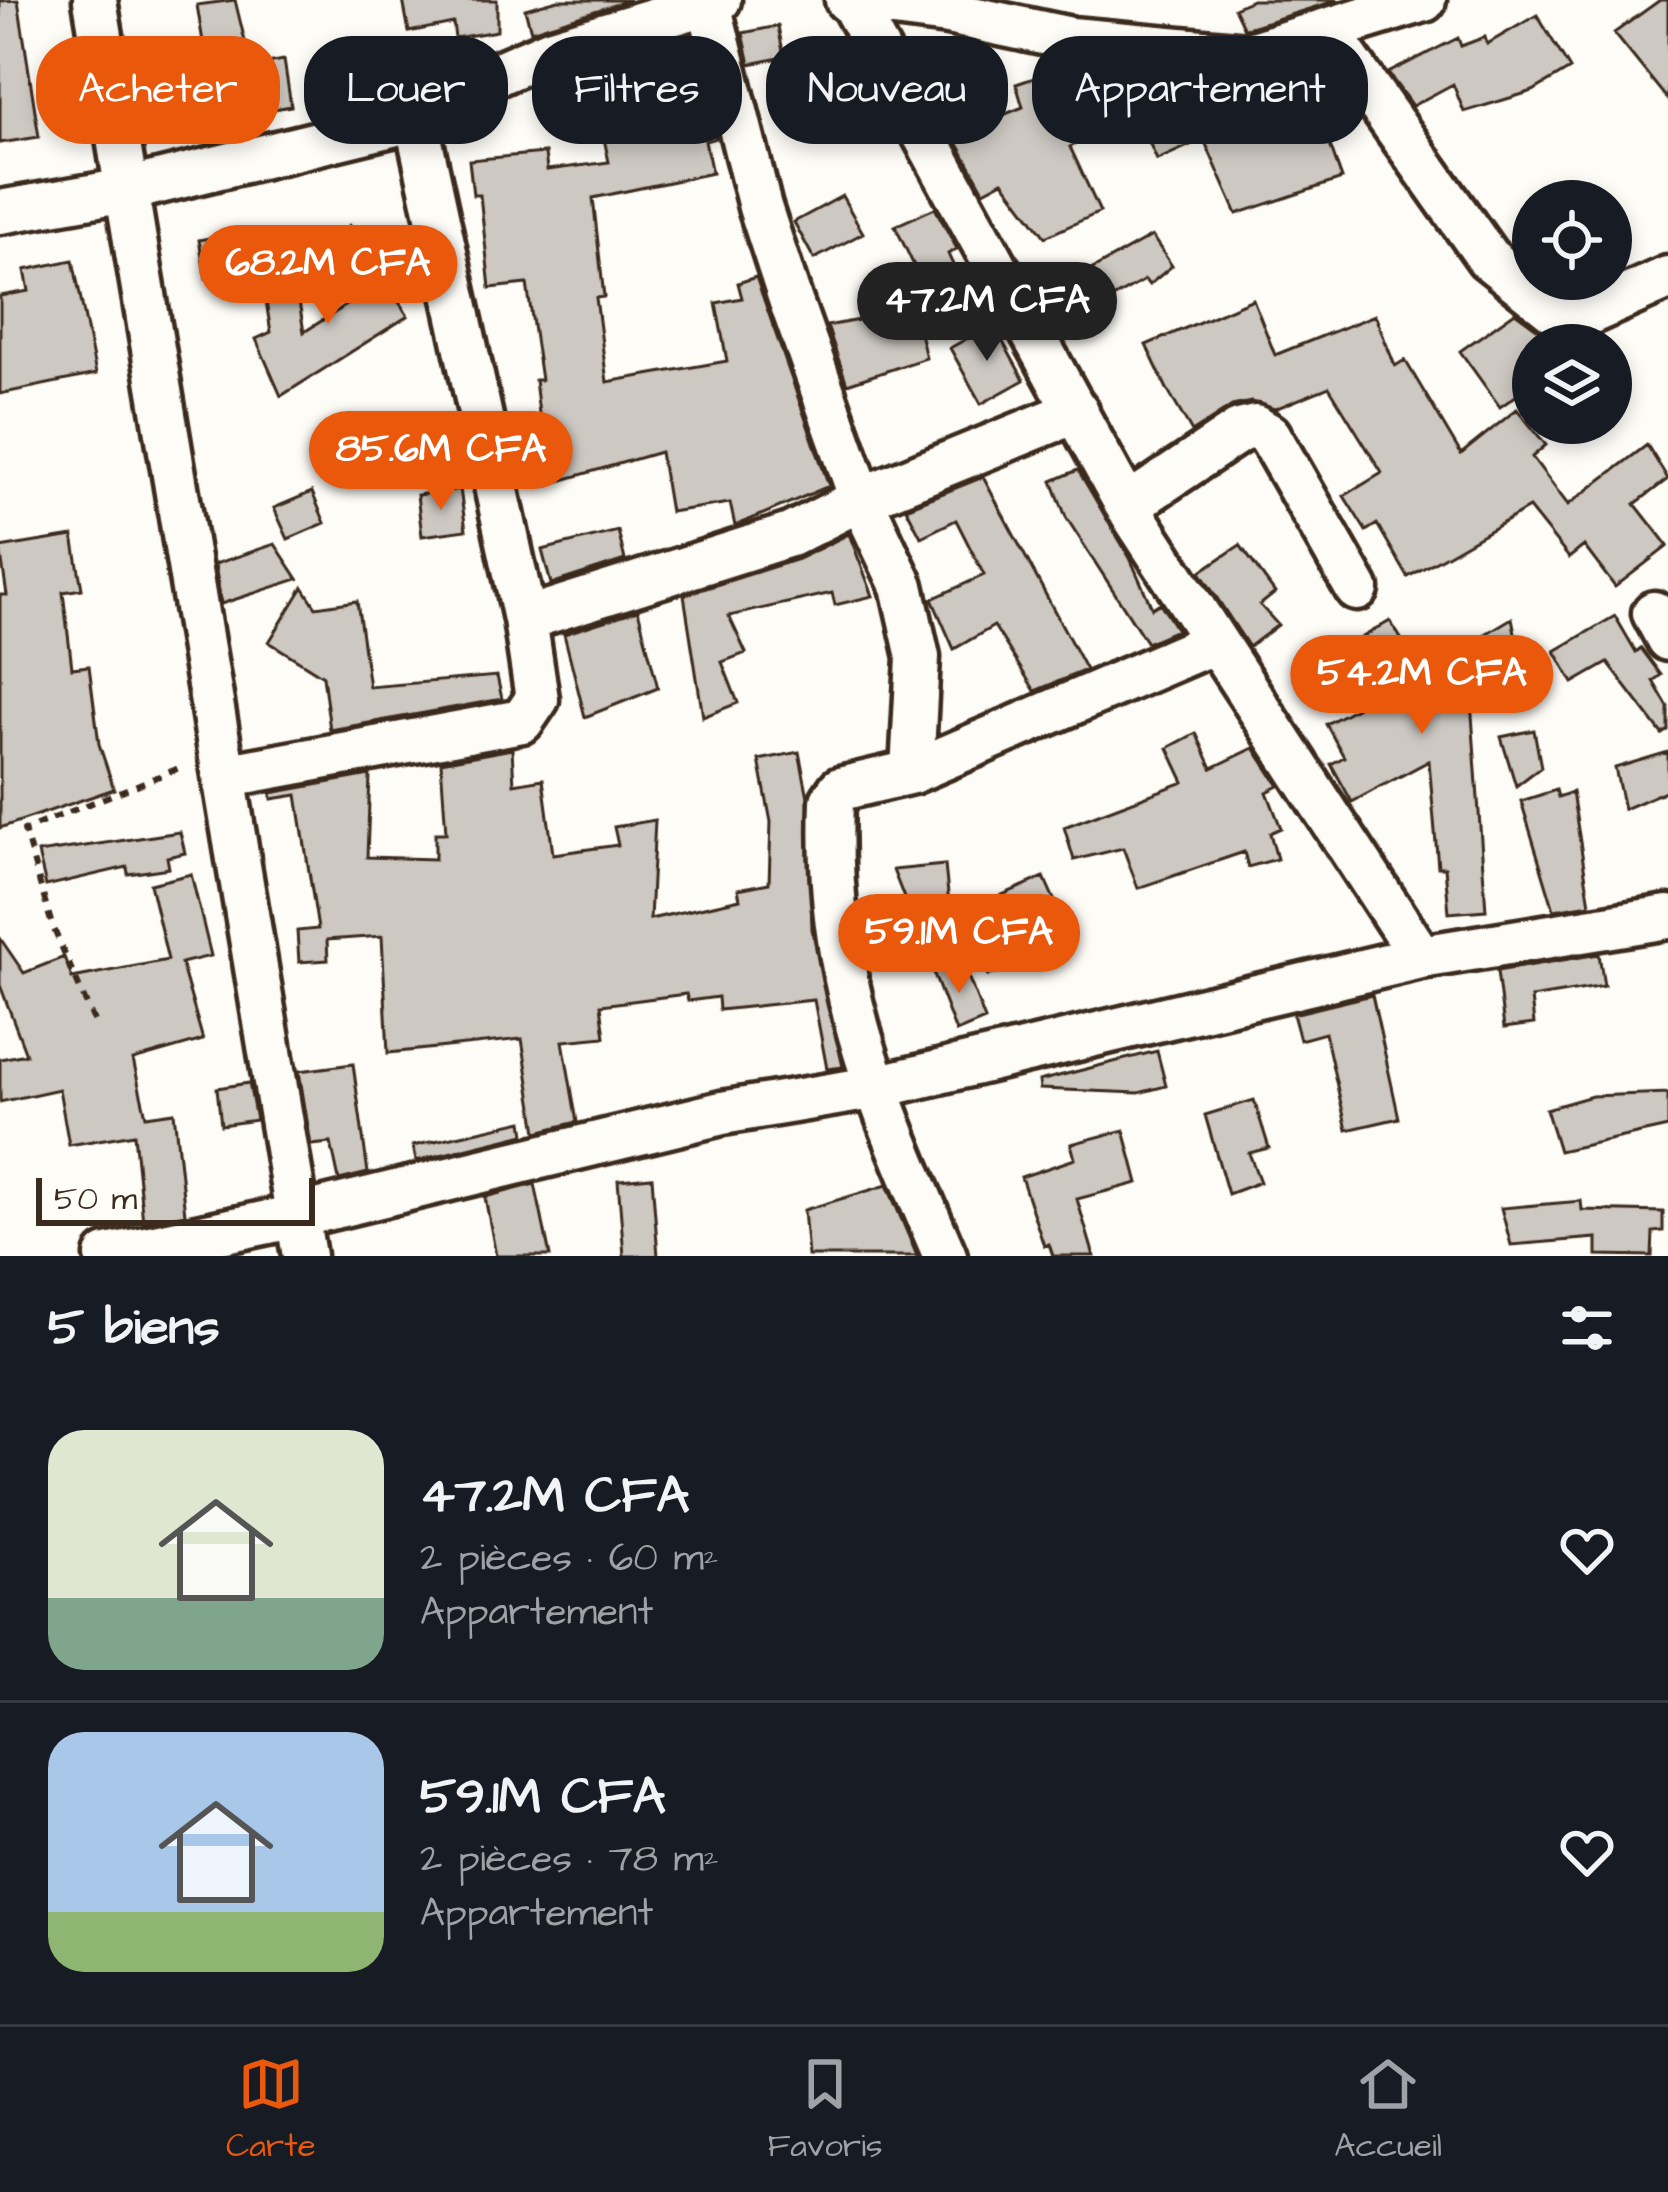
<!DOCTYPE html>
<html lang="fr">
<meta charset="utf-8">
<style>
:root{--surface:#171b24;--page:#20242c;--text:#f1f3f6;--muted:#9ea1a6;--line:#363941;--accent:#ea580c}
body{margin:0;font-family:"Architects Daughter",sans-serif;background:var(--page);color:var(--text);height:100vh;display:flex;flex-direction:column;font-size:45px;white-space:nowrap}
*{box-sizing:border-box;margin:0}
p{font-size:39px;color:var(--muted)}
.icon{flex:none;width:66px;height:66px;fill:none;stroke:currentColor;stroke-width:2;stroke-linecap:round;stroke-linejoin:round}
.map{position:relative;height:1256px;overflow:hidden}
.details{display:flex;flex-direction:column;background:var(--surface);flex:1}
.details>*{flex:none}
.top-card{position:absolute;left:36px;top:36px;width:1596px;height:108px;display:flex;gap:24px}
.controls{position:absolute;left:1512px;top:180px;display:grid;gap:24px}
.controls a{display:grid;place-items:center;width:120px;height:120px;border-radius:50%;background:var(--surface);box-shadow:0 6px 18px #0003;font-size:60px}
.scale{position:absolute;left:36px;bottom:30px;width:279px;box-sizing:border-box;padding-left:12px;border:6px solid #3b2a1e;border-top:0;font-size:33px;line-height:42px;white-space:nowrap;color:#3b2a1e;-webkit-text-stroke:9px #fdfcf7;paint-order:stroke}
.price{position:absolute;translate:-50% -102px;padding:0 27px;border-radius:42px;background:var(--accent);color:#fff;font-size:39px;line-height:78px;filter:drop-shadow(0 3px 6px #0008)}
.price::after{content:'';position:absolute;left:50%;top:72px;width:36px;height:27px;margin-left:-18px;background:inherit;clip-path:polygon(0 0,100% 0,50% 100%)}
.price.active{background:#222;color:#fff}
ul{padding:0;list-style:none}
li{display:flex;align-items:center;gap:36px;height:300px;padding:0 48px}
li+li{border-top:3px solid var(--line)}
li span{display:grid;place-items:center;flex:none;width:336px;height:240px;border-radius:36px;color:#555}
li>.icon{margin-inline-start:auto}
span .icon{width:144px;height:144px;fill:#fffc;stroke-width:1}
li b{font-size:51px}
h2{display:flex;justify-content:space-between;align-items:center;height:144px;padding:0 48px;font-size:51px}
.tag{padding:0 42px;border-radius:48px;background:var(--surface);box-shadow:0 6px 18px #0003;font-size:42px;line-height:108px}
.tag.active{background:var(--accent);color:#fff}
.tab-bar{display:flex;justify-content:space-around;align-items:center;height:168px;border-top:3px solid var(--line);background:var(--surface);font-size:33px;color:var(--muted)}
.tab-bar a{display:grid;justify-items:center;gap:6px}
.tab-bar .active{color:var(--accent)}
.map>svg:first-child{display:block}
.building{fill:#cdc8c2;stroke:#3b2a1e;stroke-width:3}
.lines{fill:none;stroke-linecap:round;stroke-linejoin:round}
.street-casing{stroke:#3b2a1e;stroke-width:51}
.path{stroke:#3b2a1e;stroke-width:6;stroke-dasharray:9 9;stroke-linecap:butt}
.street{stroke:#fdfcf7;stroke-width:42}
</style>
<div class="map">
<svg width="1668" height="1256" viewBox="0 0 1668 1256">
<rect width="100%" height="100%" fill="#fdfcf7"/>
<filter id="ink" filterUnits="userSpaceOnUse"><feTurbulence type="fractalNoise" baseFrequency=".00833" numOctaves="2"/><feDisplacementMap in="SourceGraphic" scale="24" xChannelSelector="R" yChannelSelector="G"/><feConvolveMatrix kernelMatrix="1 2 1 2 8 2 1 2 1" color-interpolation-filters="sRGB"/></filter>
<g filter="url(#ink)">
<path class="building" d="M18 0 39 137 0 143V1Z
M235 0 251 66 284 60 291 106 234 116 238 136 206 144 201 118 215 116 197 5Z
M403 0H497V31L455 38 453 23 409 32Z
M558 0H630L531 31 525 9Z
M1252 0H1338L1244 29 1234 8Z
M1660 0H1668V100L1614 33Z
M1537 15 1570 69 1533 91 1464 112 1453 84 1412 106 1388 73 1458 38 1461 46 1485 37 1487 44Z
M778 26 784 57 750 64 743 33Z
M694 48 716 138 705 141 712 173 593 198 604 297 596 298 607 382 727 361 716 303 742 298 738 283 756 277 829 486 735 526 730 503 670 512 660 452 549 484 534 433 541 431 535 380H541L527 284 490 288 480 195H473L469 160 545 153 547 170 609 162 603 134 614 131 613 124 620 122 616 100 667 89 659 56Z
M813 57 839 137 813 145 787 65Z
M1117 69 1171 74 1199 141 1157 160Z
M1288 69 1297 133 1323 125 1342 179 1237 214 1194 117 1248 106 1244 80Z
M1052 72 1084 140 1070 147 1100 212 1045 237 1003 181 984 191 953 135 1023 107 1016 84Z
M842 196 863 233 814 259 794 222Z
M935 208 957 249 948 254 959 278 927 293 895 226Z
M349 224 408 316 281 396 256 339 271 332 266 302 298 296 304 332 361 296Z
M241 232 248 270 206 278 199 240Z
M1152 236 1172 266 1149 285 1145 280 1088 312 1071 281Z
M73 260 96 374 0 394V296L29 291 25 270Z
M911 296 926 358 847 384 827 326 880 316 877 304Z
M1253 299 1275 355 1375 315 1395 366 1405 360 1461 454 1517 409 1546 445 1532 457 1568 505 1647 445 1668 479 1635 504 1668 546 1615 587 1584 546 1569 558 1529 508 1408 577 1377 524 1366 531 1344 496 1382 473 1329 387 1275 409 1251 402 1232 406 1192 432 1168 391 1146 345Z
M1515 312 1560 345H1533V384L1500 407 1460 351Z
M993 324 1024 380 981 404 950 348Z
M1078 470 1130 558 1152 608 1160 603 1177 630 1147 643 1066 517 1052 481Z
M983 477 1086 670 1035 691 994 626 954 649 932 599 984 575 956 520 921 537 906 508Z
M460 489 466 530 422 536 417 495Z
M312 492 325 523 288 539 274 508Z
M618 531 625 560 551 584 542 550Z
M849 534 873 596 835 605 832 593 729 616 746 653 722 662 738 703 703 717 684 595 798 559Z
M73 536 82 589 63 592 72 668 89 666 99 744 114 789 0 828V595H7L0 548Z
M275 544 298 579 221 604 215 564Z
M1240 545 1275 593 1260 605 1278 625 1249 647 1200 572Z
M303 587 316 607 357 601 369 687 497 676 502 699 330 730 323 676 269 642Z
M638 610 658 688 585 717 564 634Z
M1615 616 1636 652 1641 648 1661 675 1653 681 1668 707V730L1662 734 1608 663 1573 683 1555 651Z
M1512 618 1522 666 1486 686 1481 671 1469 673 1486 910 1449 913 1445 867H1438L1429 761 1352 802 1331 764 1344 757 1326 724 1356 708 1327 658 1390 621 1422 672Z
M1534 730 1541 767 1516 786 1501 737Z
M1196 733 1212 768 1254 748 1279 786 1267 792 1281 828 1270 833 1277 859 1248 867 1244 852 1138 888 1123 848 1074 860 1064 827 1184 782 1168 748Z
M512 749 514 784 543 779 553 854 618 845 614 827 655 820 650 919 740 899 738 889 769 883 771 822 759 760 799 752 808 797 812 929 843 1067 827 1069 814 1000 719 1010 718 997 688 1001 686 994 601 1005 605 1037 563 1041 577 1122 537 1132 522 1039 388 1053 382 936 327 940 328 960 299 962 297 931 318 929 297 795 272 799 271 793 370 775 367 857 435 859V833H446L441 762Z
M1668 752V790L1624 809 1615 768Z
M1556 790 1558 797 1572 792 1590 904 1554 910 1521 801Z
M180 832 185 853 167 857 169 868 128 874 127 867 46 886 38 853Z
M945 865 949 904 908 908 893 870Z
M191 874 211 956 181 963 203 1040 133 1060 146 1116 174 1112 185 1214 143 1222 134 1134 69 1145 59 1089 0 1102V1059L26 1054 0 985V938L24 973 64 957 72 978 168 960 150 884Z
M1044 877 1072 940 988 976 960 913Z
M1599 954 1604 986 1531 998 1534 1024 1504 1028 1497 971Z
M962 961 985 1020 956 1032 933 972Z
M1372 995 1399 1118 1347 1130 1325 1033 1300 1040 1293 1014Z
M1157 1051 1166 1086 1139 1093 1040 1089 1039 1081Z
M353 1064 368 1173 339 1180 331 1143 311 1145 299 1071Z
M249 1083 256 1120 221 1125 217 1088Z
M1668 1093V1127L1559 1151 1546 1109 1592 1096Z
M1254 1100 1269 1148 1249 1153 1260 1182 1228 1194 1205 1115Z
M523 1121 525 1134 416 1161 413 1146Z
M1124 1130 1138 1183 1077 1199 1094 1256H1053L1049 1244 1044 1246 1021 1177 1075 1159 1071 1144Z
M652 1177 658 1256H624L618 1180Z
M535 1184 550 1256H496L485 1197Z
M887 1185 917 1256H808L804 1210Z
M1581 1201 1582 1210 1663 1212V1231L1653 1232 1652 1256 1597 1255V1238L1511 1245 1501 1208Z"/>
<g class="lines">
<g class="street-casing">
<path id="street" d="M95 0 304 1256
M708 0 760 207 790 299 861 499 902 586 918 657 912 772
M847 0 948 13 1071 39 1246 55 1424 0
M852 3 1127 506 1421 957
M1329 33 1488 258 1569 322 1668 278
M0 212 126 190 416 119 478 82 552 50 719 0
M1127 506 1239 431 1255 427 1269 435 1357 589
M1654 613 1668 639
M525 619 790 535 861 499 1077 411
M224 776 522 721 537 699 525 619 416 119
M107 1256 297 1216 722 1113 872 1088 1421 957 1668 917
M945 1256C876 1096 825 980 832 801L840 789 912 772 1212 643"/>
</g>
<path class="path" d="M94 1021 52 925 24 830 182 767"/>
<use href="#street" class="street"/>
</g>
</g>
</svg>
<div class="controls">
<a><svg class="icon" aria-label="locate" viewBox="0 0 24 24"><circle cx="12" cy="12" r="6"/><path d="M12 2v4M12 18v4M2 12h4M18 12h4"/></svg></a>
<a><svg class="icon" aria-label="layers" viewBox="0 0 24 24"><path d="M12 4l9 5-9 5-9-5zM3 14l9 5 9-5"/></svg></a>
</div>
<div class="scale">50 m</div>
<b class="price" style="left:328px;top:327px">68.2M CFA</b>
<b class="price active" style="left:987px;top:364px">47.2M CFA</b>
<b class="price" style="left:441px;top:513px">85.6M CFA</b>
<b class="price" style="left:1422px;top:737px">54.2M CFA</b>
<b class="price" style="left:959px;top:996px">59.1M CFA</b>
<div class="top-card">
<a class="tag active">Acheter</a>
<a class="tag">Louer</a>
<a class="tag">Filtres</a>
<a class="tag">Nouveau</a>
<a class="tag">Appartement</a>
</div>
</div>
<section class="details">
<h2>5 biens<svg class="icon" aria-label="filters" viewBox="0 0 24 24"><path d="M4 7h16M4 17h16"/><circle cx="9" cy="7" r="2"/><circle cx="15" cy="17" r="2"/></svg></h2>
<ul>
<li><span style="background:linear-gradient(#dfe7d0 70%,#7fa58c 0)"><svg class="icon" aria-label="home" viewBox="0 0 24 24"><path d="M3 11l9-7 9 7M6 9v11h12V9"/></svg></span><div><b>47.2M CFA</b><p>2 pièces · 60 m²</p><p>Appartement</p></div><svg class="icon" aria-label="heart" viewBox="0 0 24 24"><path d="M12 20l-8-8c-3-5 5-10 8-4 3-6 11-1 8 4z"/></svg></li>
<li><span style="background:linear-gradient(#a9c7e8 75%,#8fb573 0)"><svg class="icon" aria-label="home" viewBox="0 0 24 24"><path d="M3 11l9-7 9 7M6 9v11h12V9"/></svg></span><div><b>59.1M CFA</b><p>2 pièces · 78 m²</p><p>Appartement</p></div><svg class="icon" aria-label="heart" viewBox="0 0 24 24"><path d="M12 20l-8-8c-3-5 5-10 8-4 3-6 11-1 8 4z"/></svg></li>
</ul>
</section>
<nav class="tab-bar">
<a class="active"><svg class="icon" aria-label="map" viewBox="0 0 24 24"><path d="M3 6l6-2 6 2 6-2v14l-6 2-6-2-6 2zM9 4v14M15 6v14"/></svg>Carte</a>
<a><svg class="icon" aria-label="saved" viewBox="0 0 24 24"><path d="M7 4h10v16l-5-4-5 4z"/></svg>Favoris</a>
<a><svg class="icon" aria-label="home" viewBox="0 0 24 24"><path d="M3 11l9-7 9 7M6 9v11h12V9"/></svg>Accueil</a>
</nav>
